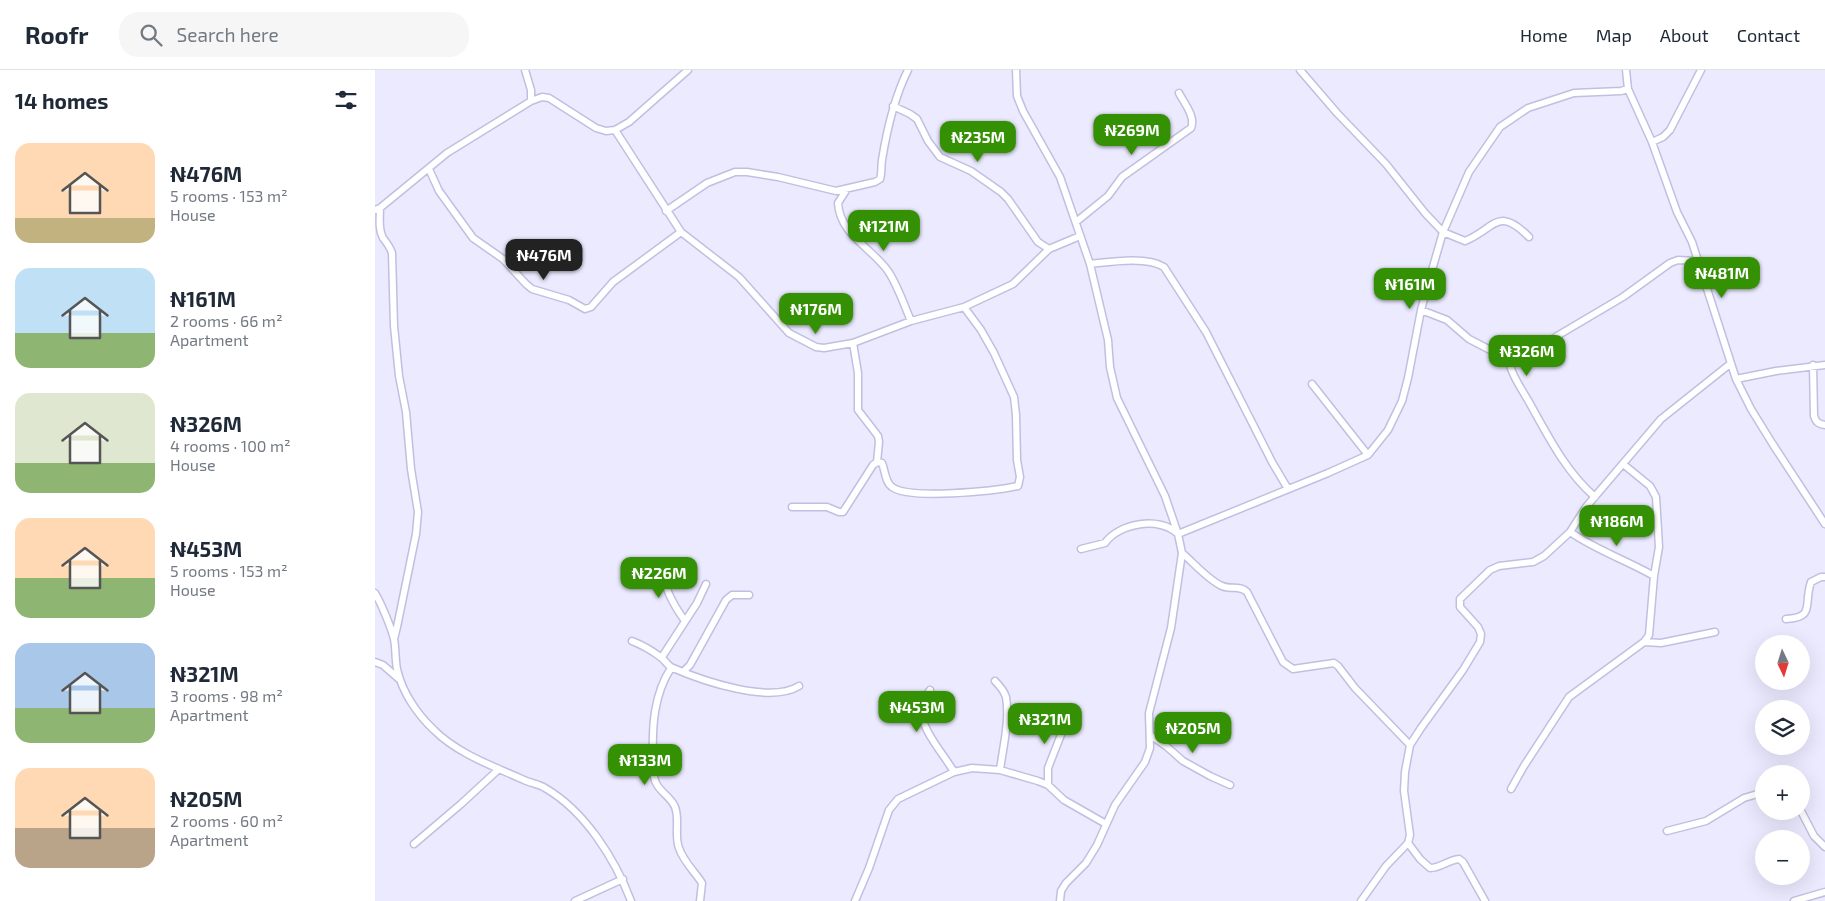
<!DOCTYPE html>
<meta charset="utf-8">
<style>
:root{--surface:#fff;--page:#f6f6f7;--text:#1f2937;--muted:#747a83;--line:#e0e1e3;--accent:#359104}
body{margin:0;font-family:"Exo 2",sans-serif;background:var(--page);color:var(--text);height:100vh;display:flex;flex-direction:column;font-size:19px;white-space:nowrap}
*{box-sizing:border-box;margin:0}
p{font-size:16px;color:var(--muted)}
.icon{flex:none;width:28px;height:28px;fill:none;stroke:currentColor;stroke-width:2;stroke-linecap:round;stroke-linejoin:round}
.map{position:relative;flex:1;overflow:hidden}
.side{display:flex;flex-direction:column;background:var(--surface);width:375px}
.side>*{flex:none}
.needle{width:32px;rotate:176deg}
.fabs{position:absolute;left:1380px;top:565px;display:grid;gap:10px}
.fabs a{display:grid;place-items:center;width:55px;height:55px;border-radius:50%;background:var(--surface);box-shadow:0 5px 20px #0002;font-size:25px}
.price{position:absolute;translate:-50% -42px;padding:0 11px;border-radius:10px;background:var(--accent);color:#fff;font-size:16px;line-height:32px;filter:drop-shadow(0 1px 2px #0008)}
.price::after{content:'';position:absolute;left:50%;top:30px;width:15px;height:11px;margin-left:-8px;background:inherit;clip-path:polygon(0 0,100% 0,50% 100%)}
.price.active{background:#222;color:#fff}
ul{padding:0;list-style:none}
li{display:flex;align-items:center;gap:15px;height:125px;padding:0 15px}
li span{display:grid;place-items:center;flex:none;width:140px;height:100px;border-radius:15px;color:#555}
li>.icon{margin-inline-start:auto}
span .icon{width:60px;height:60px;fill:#fffc;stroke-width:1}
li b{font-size:21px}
h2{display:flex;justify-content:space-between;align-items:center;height:60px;padding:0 15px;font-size:21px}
header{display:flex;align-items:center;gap:30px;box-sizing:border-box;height:70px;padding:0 25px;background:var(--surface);border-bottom:1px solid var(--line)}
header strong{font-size:24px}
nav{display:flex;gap:28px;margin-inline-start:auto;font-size:18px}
.search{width:350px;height:45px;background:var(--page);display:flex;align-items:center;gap:12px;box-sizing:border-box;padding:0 18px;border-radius:20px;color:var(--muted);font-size:19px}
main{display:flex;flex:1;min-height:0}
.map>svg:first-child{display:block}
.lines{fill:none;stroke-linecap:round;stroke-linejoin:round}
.minor-casing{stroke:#c1bfe1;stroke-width:9}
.minor{stroke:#fff;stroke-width:6}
</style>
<header>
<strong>Roofr</strong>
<div class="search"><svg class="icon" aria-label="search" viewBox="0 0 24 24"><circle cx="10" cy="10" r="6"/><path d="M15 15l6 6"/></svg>Search here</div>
<nav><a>Home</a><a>Map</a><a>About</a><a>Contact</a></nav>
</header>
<main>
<section class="side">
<h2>14 homes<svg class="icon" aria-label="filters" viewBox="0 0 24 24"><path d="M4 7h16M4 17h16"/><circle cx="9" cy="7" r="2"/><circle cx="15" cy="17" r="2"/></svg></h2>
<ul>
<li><span style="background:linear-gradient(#ffd9b3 75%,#c2b280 0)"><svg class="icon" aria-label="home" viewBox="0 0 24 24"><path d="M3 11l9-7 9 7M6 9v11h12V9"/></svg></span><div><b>₦476M</b><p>5 rooms · 153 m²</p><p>House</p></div></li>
<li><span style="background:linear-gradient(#bfe0f5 65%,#8fb573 0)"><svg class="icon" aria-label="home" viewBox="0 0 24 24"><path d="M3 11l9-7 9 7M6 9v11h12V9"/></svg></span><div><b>₦161M</b><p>2 rooms · 66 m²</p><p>Apartment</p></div></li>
<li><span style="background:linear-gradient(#dfe7d0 70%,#8fb573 0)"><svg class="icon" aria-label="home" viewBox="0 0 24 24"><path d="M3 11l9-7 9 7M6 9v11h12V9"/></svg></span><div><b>₦326M</b><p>4 rooms · 100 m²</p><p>House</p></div></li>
<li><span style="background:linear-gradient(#ffd9b3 60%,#8fb573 0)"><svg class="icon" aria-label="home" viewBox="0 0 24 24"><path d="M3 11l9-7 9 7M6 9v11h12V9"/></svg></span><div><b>₦453M</b><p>5 rooms · 153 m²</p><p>House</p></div></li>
<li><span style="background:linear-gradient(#a9c7e8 65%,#8fb573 0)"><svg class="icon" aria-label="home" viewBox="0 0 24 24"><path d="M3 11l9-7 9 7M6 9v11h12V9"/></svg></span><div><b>₦321M</b><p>3 rooms · 98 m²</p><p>Apartment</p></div></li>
<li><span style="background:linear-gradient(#ffd9b3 60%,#b9a48a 0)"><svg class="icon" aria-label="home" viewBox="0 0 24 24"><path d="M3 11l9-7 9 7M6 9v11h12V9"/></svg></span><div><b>₦205M</b><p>2 rooms · 60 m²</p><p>Apartment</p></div></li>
</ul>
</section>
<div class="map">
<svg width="1450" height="831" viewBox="0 0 1450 831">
<rect width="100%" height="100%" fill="#ebeaff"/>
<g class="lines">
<g class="minor-casing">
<path id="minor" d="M150 0 156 20V31
M641 0 642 26 648 41 685 107 715 194 733 270 735 297 742 328 790 426 803 464 807 483 796 558 774 643 775 678 770 692 740 735 722 775 711 793 691 813 686 821 685 831
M925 0 962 43 1011 94 1050 143 1068 162 1090 171C1120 159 1122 135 1154 167
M1251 0 1253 19 1277 72 1302 142 1317 172 1361 309 1376 339 1397 373 1450 454
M518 36 535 44 542 49 553 71 565 87 596 101 626 122 633 129 663 172 674 179
M240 60 306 162 364 207 414 263 441 277 449 278 478 273 536 251 589 237 638 214 674 179 705 166
M1277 72 1288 67 1295 60 1326 0
M54 99 64 121 98 168 128 189 151 214 157 219 194 230 210 239 216 237 238 212 306 162
M472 119 463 133C465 165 496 177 513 201 523 216 529 235 536 251
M5 138C5 148 3 159 8 168 12 173 15 177 17 183L19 256 24 306 31 342 36 399 43 442 41 464 22 557 19 569
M0 140 5 138 72 83 156 31 167 27 174 28 221 58 231 61 240 60 254 52 313 0
M291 141 332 113 360 102H372L403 107 461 121 500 112 505 109C507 103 506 96 507 90 512 59 519 28 533 0
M701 152 733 126 747 107 816 58C821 47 809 33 804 23
M715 194C735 192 771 186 789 197L831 262 897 392 913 419
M1046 240 1072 250 1094 269 1125 285 1133 288C1136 304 1146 318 1154 332 1173 366 1191 402 1220 427
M478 273 483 303V340L503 366 504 372 502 392
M1133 288 1143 287 1165 279 1182 266 1248 227 1295 193 1303 190 1321 191
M1438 295 1439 346C1441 352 1443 354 1450 355
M1361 309 1401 301 1450 295
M937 314 993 385
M417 437H452L464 442H468L498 395 502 392 507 393C510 400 510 412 517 417 534 430 620 421 643 416L645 407 642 390 641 345 639 327 619 283 606 260 589 237
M1195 462C1223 481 1251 490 1279 506
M706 479 730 473C744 453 785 446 803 464L953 403 993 385 1013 360 1027 331 1033 308 1046 240 1055 207 1068 162 1094 102 1125 57 1153 38 1199 23 1246 21 1253 19
M807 483C818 492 833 510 847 516 856 520 865 515 872 522L908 592 918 599 959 593 963 596 980 618 1035 675
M286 495C289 517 297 533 310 551
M0 523C6 533 16 557 19 569 21 579 20 589 22 599 27 622 42 644 59 660 83 684 118 696 149 710 155 713 164 714 170 718 210 741 240 789 256 831
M1411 549C1441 547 1428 535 1436 512L1446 507H1450
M257 571C267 575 276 580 284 586 290 589 292 596 298 598 328 611 395 634 424 616
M1269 572 1286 573 1340 562
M287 587 322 533 331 514
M0 592 8 595 24 609
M296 598C279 624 277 656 278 686 278 695 277 705 281 713 285 722 296 727 300 737 305 750 299 765 304 778 308 791 320 802 327 813L325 831
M308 602 315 595 351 530 357 525H374
M620 611C625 616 629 621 631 627 635 650 628 677 625 700
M555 620C551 626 547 632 546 638 544 657 570 686 579 702
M775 665 791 676 808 691 835 706 855 715
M673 715V698L696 639
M1136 719 1149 696 1194 627 1269 572 1274 565 1279 506 1284 477 1281 427 1275 416 1248 394
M1426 741 1439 766 1450 777
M1292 761 1331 751 1369 728 1389 722
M1033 773 1045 789 1055 798C1066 798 1073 790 1084 789L1088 792 1110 831
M39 774 86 734 124 699
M200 831 248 809
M480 831 494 798 514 740 523 729 579 702 597 698 625 700 663 711 673 715 689 730 731 754
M986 831 1011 796 1033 773 1035 765 1029 721 1030 702 1035 675 1046 658 1088 600 1105 572 1106 564 1103 557 1085 537V529L1115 500 1124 496 1158 492 1169 486 1195 462 1211 437 1286 349 1355 294
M1419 831 1450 822"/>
</g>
<use href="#minor" class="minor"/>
</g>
</svg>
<div class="fabs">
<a><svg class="needle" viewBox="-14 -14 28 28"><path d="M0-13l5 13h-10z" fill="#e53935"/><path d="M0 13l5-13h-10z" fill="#747a83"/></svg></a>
<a><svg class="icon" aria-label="layers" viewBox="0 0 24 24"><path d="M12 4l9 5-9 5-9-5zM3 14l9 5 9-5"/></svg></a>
<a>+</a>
<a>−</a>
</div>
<b class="price" style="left:757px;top:86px">₦269M</b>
<b class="price" style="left:603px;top:93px">₦235M</b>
<b class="price" style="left:509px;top:182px">₦121M</b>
<b class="price active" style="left:169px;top:211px">₦476M</b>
<b class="price" style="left:1347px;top:229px">₦481M</b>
<b class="price" style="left:1035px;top:240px">₦161M</b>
<b class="price" style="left:441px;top:265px">₦176M</b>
<b class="price" style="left:1152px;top:307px">₦326M</b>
<b class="price" style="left:1242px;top:477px">₦186M</b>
<b class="price" style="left:284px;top:529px">₦226M</b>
<b class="price" style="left:542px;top:663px">₦453M</b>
<b class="price" style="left:670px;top:675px">₦321M</b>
<b class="price" style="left:818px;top:684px">₦205M</b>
<b class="price" style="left:270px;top:716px">₦133M</b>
</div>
</main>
